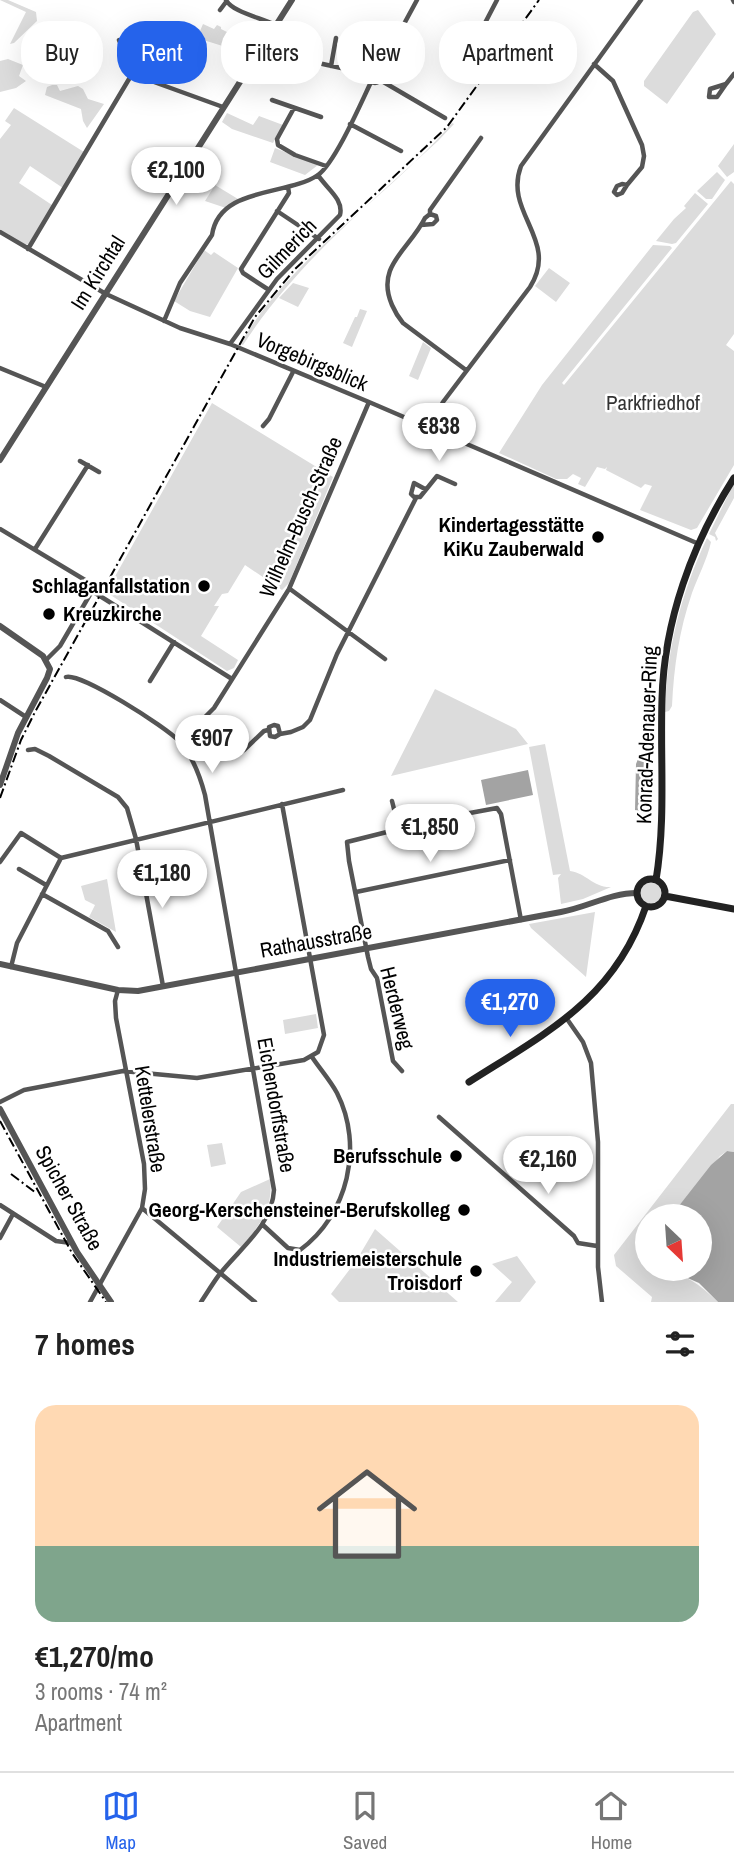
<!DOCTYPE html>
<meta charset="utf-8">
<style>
:root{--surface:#fff;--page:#f6f6f6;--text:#222;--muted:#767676;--line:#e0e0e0;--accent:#2563eb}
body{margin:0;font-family:"Archivo Narrow",sans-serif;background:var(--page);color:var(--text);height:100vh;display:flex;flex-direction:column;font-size:26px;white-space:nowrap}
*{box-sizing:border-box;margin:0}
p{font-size:23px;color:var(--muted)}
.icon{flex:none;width:38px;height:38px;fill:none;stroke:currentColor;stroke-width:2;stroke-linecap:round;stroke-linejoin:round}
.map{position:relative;height:1302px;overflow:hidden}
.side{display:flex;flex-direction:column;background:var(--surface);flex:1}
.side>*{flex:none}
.top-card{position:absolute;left:21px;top:21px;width:693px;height:63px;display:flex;gap:14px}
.needle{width:46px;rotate:155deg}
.fabs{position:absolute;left:635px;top:1204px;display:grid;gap:14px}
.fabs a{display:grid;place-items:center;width:77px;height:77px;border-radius:50%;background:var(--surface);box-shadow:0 7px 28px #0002;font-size:35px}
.price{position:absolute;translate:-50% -60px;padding:0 16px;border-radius:24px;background:#fff;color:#222;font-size:23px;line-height:46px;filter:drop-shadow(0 2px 4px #0008)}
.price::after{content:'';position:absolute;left:50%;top:42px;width:21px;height:16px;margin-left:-10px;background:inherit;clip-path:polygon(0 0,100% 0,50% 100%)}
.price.selected{background:var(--accent);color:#fff}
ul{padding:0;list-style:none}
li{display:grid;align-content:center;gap:14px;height:371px;padding:0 35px}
li span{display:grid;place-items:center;height:217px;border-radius:21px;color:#555}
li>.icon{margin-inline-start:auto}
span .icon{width:126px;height:126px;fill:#fffc;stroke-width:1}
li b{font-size:30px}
h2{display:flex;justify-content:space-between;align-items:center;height:84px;padding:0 35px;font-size:30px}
.pill{padding:0 24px;border-radius:28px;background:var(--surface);box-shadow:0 7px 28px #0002;font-size:24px;line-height:63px}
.pill.selected{background:var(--accent);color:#fff}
.menu{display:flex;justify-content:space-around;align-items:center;height:98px;border-top:2px solid var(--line);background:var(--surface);font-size:19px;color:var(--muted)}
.menu a{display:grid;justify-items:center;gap:4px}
.menu .selected{color:var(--accent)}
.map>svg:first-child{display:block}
.green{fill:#dcdcdc}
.water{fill:#a3a3a3}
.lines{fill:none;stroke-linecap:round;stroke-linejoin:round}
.minor{stroke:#555;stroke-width:4.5}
.tertiary{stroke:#555;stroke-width:6}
.secondary{stroke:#222;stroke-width:7}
.rail{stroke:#000;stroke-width:2;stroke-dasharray:10 3.5 2 3.5;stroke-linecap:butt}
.poi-dot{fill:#000;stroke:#fff;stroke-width:2.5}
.labels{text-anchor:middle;stroke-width:5;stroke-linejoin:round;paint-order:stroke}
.street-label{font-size:21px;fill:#000;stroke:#fff}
.park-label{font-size:21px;fill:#333;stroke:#fff}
.poi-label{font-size:21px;font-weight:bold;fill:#000;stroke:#fff;text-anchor:end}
</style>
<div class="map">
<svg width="734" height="1302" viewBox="0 0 734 1302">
<rect width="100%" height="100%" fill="#fff"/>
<path class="green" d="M0 0H8L36 12 37 21 14 43 10 44 26 12Z
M698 10 716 34 667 104 644 86V81L693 12Z
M203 24 214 29 217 25 221 27V29L233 35 229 48 197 38Z
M8 59 23 65 19 76 26 81 16 88 0 92V61Z
M52 85H57L60 91 78 86 83 89 88 99 104 104 87 128 83 121 81 109 45 95 47 87Z
M14 108 84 152 63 188 30 166 19 183 52 205 29 244 25 245 0 230V139L11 125 5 121Z
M227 113 253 125 259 116 283 125 273 143 232 129 222 122Z
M452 123 454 124 438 141C368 205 295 265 243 345L240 344C295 252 384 202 452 123Z
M734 144V172L727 177 718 166Z
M275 148 318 165 305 175 270 162Z
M717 172 725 180 712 199H706L697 191Z
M731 181 734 184V334L726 345 734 351V465L697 528 691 530 640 510 652 486 645 484 641 488 606 470 607 467 605 469 597 467 585 487 578 484 581 478 573 474 567 479H556L499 453 542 385 653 245 670 246 672 248 562 383 564 385Z
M215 185 238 199 226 208 205 201Z
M695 193 708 204 676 243 672 244 656 241 674 219 686 208 684 206Z
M204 250 211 255 214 252 238 268 210 317 190 311 174 301Z
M549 268 570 283 556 302 535 286Z
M293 283 309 288 298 307 279 298Z
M360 309 367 311 352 347 343 343 355 317H357Z
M423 342 431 348 418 380 409 376Z
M212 403 333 477 289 583 282 590 245 565 228 593 222 594 214 606H219L201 636 238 660 234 668 227 671 109 594 108 589Z
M734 483V498L715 533 718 539 716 541 715 537 709 534Z
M707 538 711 542C707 560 698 576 692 593 679 631 674 666 672 706L669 711 665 712C667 648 680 596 707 538Z
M435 689 516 729 528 744 391 776Z
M545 744 570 871C586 873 594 888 611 887L583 899 561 904 558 878 561 874 553 875 529 747Z
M107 879 116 932 89 917 95 905 85 900 81 886Z
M640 893a11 11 0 1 1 22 0a11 11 0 1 1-22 0Z
M595 912 586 977 531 928 529 924Z
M316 1014 318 1028 285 1034 283 1020Z
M731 1104H734V1152L727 1151 720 1156 671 1216H648L647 1246 643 1258 647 1260 648 1269C679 1269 696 1281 718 1302H651L652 1297 616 1266 614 1255Z
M222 1143 226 1164 211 1167 207 1145Z
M270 1179C274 1207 259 1227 241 1247L217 1227 241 1192Z
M375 1229 458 1302H339L331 1294 356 1261Z
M517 1256 536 1282 520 1302H495L512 1282 492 1264Z"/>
<path class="water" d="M643 756 646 760 647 806 646 811 643 813 635 810 636 764 638 759Z
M528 770 533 795 486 805 481 780Z
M727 1151 734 1152V1302H718L699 1283 667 1269H700V1216H671L711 1165Z"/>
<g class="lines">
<path class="minor" d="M226 0C232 12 262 18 275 25
M733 0 734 2
M220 10 226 2
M119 40 132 74 223 107
M263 46 295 58 369 74
M594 64 613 81 642 145 644 156 642 167 627 185 622 184 617 186 614 192 617 195 622 193 627 185
M331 66 336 38
M461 69 497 0
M369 77a6 6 0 1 1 12 0a6 6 0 1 1-12 0Z
M378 72 417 0
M455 73 461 69 465 79
M380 80 445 118
M726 84 717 97H709L710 89 726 84 734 74
M272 100 321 117
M294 108 277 139 278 145 295 155 326 166
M350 124 401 151
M277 211 319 239
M430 214V210L481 138
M421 225 433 224 437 220 436 216 430 214 425 218C409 250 375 266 392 305 395 312 398 317 403 323L466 370
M0 232 106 294 180 328 230 344 369 402 699 544
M28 249 132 74
M269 290 243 273 241 269 289 193 288 187
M164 321 180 283 212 235C219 186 288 196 318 175 335 163 361 103 371 82
M230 344 277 279 340 215C344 199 326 188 318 175
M0 368 46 387
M263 426 269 419 293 372
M430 428 443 402 530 287C560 240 503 213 521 166L641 0
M80 461 99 472
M425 489 414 483 411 494 414 497H420L437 476 455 484
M0 529 95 586 60 646 47 659
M35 549 88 465
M290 589 385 659
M92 591 232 679
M66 677C80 672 166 727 179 741 192 755 200 776 205 795L274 1190C272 1226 240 1248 219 1275 213 1283 207 1293 201 1302
M150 681 174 642
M0 700 26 717
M280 734 278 726 274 725 269 727 270 736 275 737 280 734 291 732 303 727 310 720 337 654 416 498
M180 742 214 708 289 589 369 402
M28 750 35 749 49 756 118 797 127 808 136 839 163 986
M244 750 264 731 268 730
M392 801 399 829
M0 862 21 833 61 858
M19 869 46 885
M356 892 510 860
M42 894 108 931 118 947
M11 967 17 943 61 858 343 790
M567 1019 583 1042 591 1063 598 1142V1267L602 1302
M402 1071 393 1061 377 978 371 969 368 957 349 861 347 842 399 829 405 825 497 808 501 814 521 920
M0 1102 24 1090 123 1071 197 1078 304 1060 318 1052 324 1035 282 804
M439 1117 574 1236 578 1243 597 1246
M0 1205 56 1241 71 1243
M142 1208 255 1302
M263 1225 288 1248 300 1250C348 1215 364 1146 337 1093 330 1080 320 1069 312 1057
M0 1238 13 1214
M90 1302 142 1208 145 1189 144 1164 116 1018 115 1001 118 990"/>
<path class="tertiary" d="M0 460 292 0
M0 626 43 656 50 669 47 678 18 733 0 785
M0 964 118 990 138 991 561 912C588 907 610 893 637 893
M0 1109 77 1252 111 1302"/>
<path class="secondary" d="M637 893a14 14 0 1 1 28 0a14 14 0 1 1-28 0Z
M656 880C666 819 660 760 662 699 664 621 692 544 734 478
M665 896 734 909
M469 1082C546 1033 615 999 646 906"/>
<path class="rail" d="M0 798 21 740 35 712 255 317 295 269 447 127 539 0
M0 1121 72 1253 106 1302
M11 1174 36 1193"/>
</g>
<g class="poi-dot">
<circle cx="598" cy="537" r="7"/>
<circle cx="204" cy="586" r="7"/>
<circle cx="49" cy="614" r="7"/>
<circle cx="456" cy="1156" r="7"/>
<circle cx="464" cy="1210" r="7"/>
<circle cx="476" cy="1271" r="7"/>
</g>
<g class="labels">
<g class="street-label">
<text transform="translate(287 249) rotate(-46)" y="7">Gilmerich</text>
<text transform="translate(98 273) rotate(-58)" y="7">Im Kirchtal</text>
<text transform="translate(312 362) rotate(23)" y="7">Vorgebirgsblick</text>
<text transform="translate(301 517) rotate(-66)" y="7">Wilhelm-Busch-Straße</text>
<text transform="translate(647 735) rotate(-88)" y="7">Konrad-Adenauer-Ring</text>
<text transform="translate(316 941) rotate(-10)" y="7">Rathausstraße</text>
<text transform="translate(397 1008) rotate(76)" y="7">Herderweg</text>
<text transform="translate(276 1105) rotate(80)" y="7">Eichendorffstraße</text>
<text transform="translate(150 1119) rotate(81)" y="7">Kettelerstraße</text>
<text transform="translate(69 1198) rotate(61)" y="7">Spicher Straße</text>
</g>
<g class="park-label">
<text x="653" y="410">Parkfriedhof</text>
</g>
<g class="poi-label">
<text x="584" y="532">Kindertagesstätte<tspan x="584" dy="24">KiKu Zauberwald</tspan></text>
<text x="190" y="593">Schlaganfallstation</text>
<text x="63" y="621" text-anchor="start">Kreuzkirche</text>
<text x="442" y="1163">Berufsschule</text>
<text x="450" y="1217">Georg-Kerschensteiner-Berufskolleg</text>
<text x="462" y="1266">Industriemeisterschule<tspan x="462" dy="24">Troisdorf</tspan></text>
</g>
</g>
</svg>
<div class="fabs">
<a><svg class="needle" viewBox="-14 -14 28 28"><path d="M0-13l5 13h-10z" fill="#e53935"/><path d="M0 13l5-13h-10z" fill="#767676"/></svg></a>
</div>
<b class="price" style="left:176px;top:207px">€2,100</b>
<b class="price" style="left:439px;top:463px">€838</b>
<b class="price" style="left:212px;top:775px">€907</b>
<b class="price" style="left:430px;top:864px">€1,850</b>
<b class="price" style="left:162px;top:910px">€1,180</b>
<b class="price selected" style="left:510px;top:1039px">€1,270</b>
<b class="price" style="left:548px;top:1196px">€2,160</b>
<div class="top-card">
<a class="pill">Buy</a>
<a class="pill selected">Rent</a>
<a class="pill">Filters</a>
<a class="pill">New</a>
<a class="pill">Apartment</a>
</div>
</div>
<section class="side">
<h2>7 homes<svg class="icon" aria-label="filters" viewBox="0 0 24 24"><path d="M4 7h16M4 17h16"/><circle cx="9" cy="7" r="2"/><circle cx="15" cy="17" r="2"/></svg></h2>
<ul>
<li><span style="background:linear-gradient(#ffd9b3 65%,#7fa58c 0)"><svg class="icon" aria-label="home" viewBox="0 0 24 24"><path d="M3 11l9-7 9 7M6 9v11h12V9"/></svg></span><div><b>€1,270/mo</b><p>3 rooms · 74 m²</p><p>Apartment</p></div></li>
</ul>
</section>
<nav class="menu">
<a class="selected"><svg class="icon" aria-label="map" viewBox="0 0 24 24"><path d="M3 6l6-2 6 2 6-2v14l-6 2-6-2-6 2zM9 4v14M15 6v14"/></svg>Map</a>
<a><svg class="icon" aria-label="saved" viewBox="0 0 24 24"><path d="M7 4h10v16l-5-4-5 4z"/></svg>Saved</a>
<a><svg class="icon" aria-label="home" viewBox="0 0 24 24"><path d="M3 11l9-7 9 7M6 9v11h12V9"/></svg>Home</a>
</nav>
